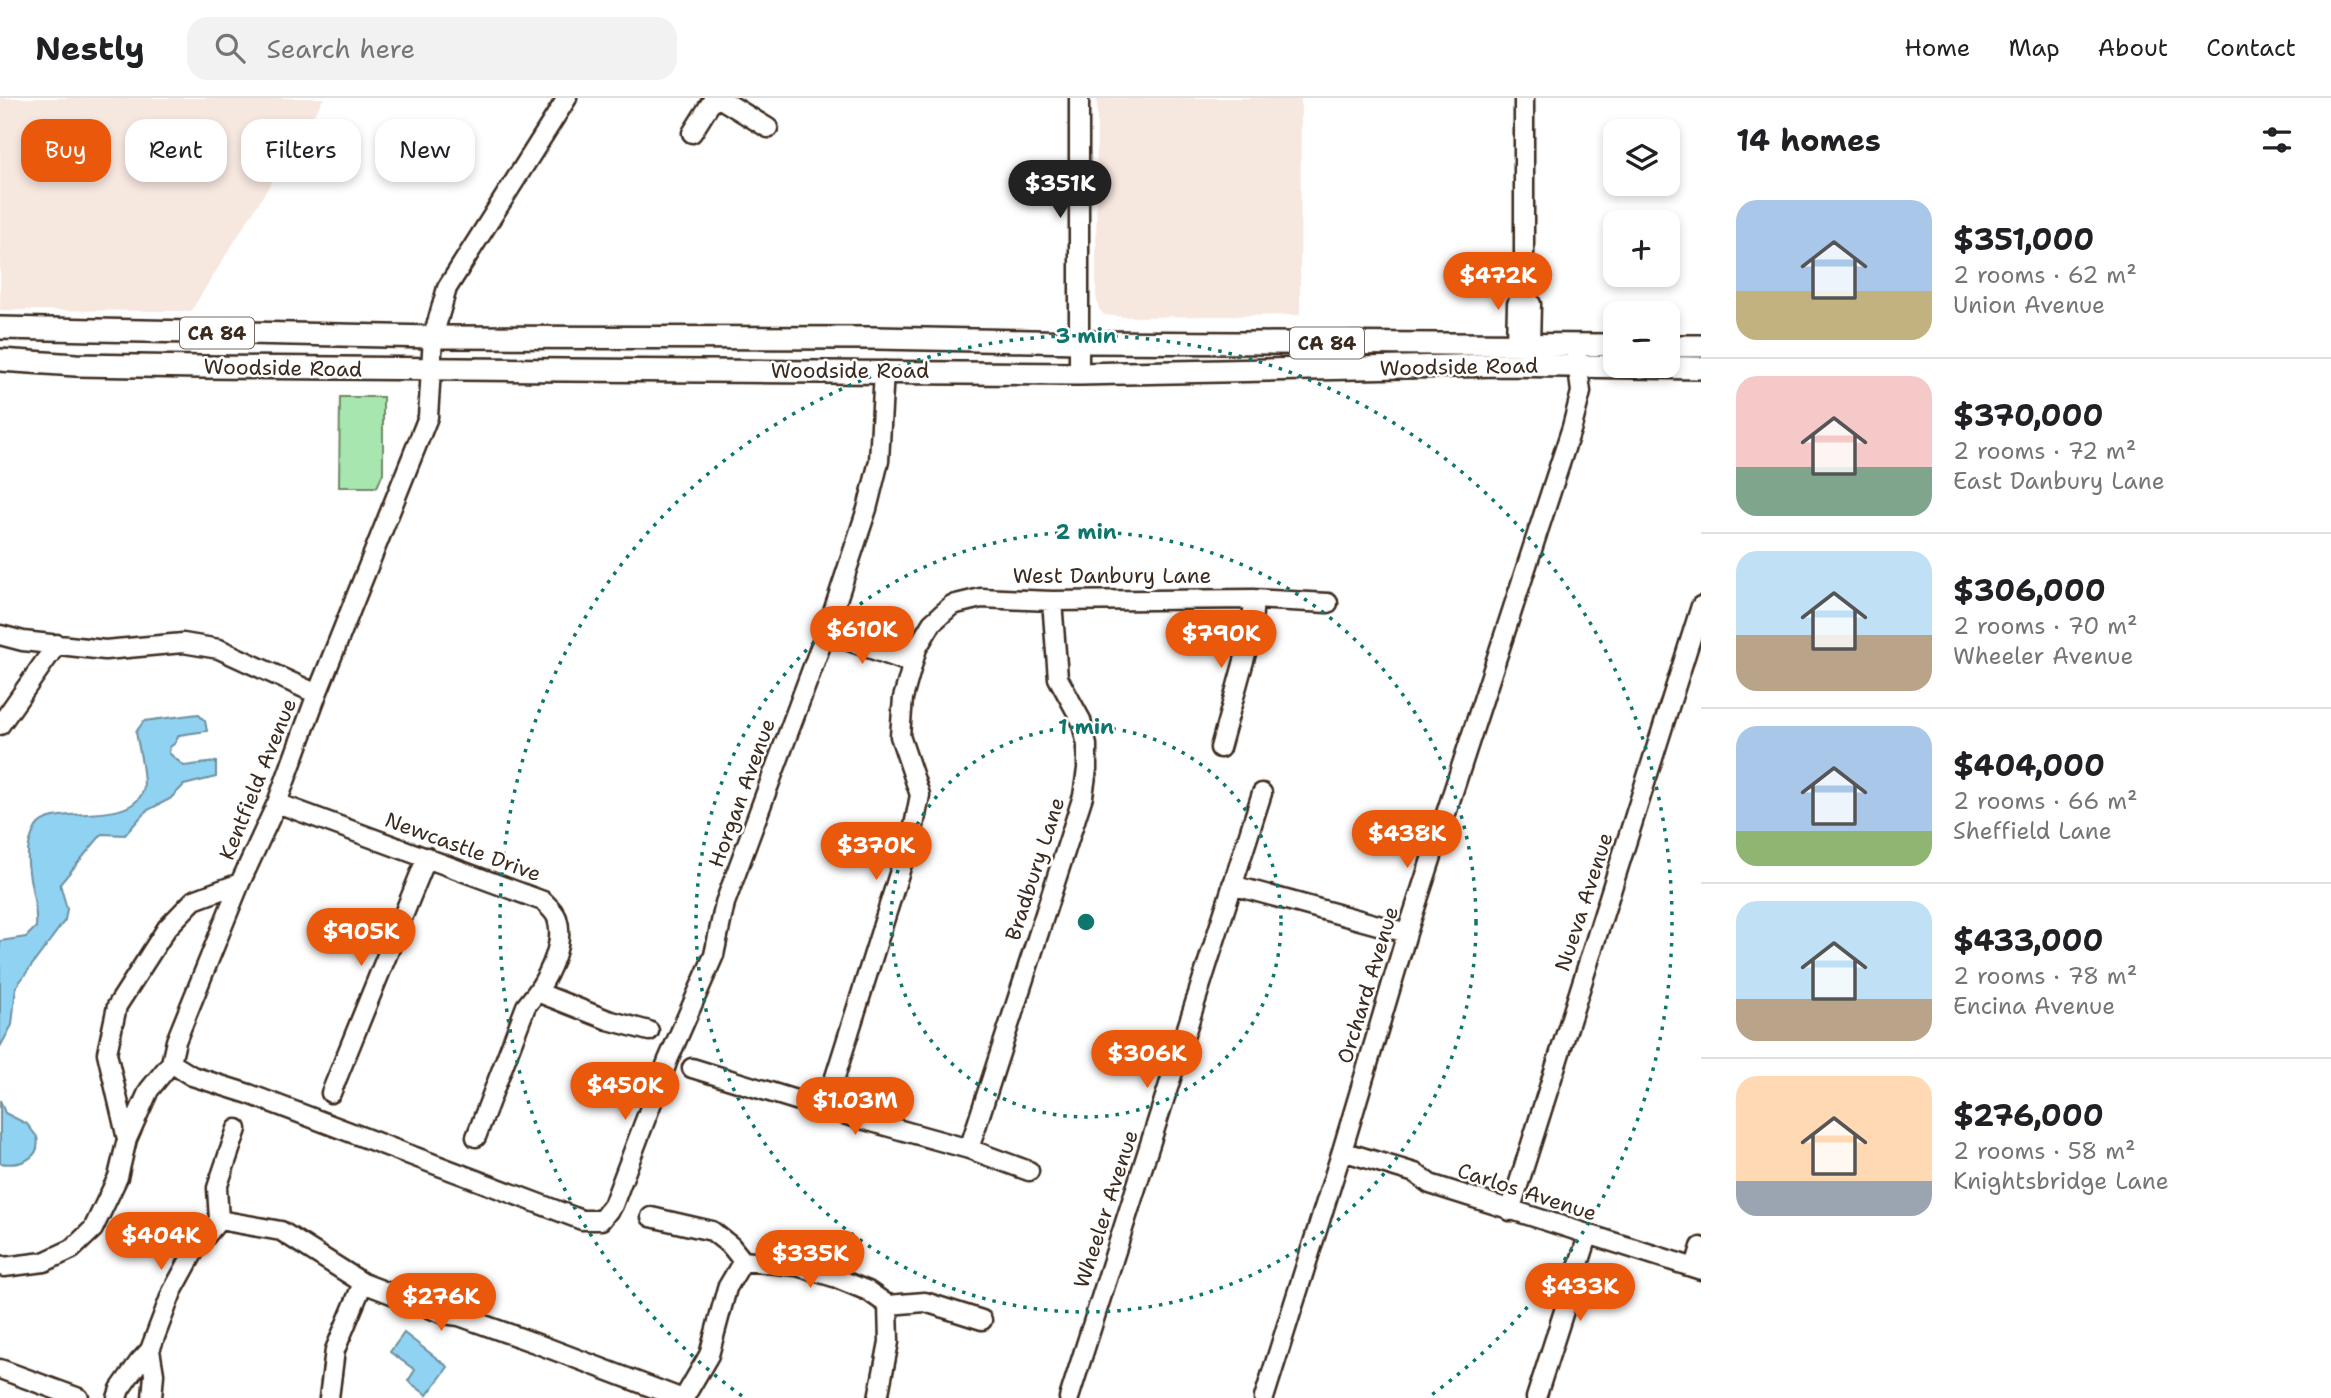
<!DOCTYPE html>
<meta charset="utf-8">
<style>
:root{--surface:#fff;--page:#f2f2f2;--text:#202124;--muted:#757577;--line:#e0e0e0;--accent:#ea580c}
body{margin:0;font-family:"Shantell Sans",sans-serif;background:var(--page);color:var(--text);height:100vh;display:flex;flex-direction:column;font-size:26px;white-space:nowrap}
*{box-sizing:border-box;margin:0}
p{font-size:23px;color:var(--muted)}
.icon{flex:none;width:38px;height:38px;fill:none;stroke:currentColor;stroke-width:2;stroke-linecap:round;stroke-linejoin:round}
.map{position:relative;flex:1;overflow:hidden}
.sheet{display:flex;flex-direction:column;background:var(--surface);width:630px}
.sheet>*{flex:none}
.banner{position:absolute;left:21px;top:21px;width:665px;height:63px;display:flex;gap:14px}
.tools{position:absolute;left:1603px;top:21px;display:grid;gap:14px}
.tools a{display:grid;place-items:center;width:77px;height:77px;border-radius:14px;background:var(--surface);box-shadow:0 4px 10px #0003;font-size:35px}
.price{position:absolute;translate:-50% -60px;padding:0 16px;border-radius:24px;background:var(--accent);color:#fff;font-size:23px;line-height:46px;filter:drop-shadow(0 2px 4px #0008)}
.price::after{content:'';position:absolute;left:50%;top:42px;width:21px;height:16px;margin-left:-10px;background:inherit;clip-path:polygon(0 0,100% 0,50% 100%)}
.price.current{background:#222;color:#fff}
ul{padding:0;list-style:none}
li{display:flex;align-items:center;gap:21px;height:175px;padding:0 35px}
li+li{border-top:2px solid var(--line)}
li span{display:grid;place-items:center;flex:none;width:196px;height:140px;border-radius:21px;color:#555}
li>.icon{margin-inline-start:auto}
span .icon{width:84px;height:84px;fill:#fffc;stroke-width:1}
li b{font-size:30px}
h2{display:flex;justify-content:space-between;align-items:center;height:84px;padding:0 35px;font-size:30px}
.pill{padding:0 24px;border-radius:21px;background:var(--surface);box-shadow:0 4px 10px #0003;font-size:24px;line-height:63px}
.pill.current{background:var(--accent);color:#fff}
header{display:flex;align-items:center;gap:42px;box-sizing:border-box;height:98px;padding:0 35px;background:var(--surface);border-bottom:2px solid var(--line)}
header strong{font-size:33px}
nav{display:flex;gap:38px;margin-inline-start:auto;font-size:24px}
.search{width:490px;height:63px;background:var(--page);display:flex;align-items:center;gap:18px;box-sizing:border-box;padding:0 24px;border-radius:21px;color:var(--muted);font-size:26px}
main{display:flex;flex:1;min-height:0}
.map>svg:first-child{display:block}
.built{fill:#f6e7df}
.pitch{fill:#a7e6ae;stroke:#718866;stroke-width:2}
.water{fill:#90d2f2;stroke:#6e8f9d;stroke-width:2}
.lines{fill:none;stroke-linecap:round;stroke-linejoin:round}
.minor-casing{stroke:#3b2a1e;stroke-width:23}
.major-casing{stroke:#3b2a1e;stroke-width:26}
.minor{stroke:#fff;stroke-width:18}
.major{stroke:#fff;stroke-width:21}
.ring{fill:none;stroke:#0f766e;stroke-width:3.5;stroke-dasharray:3.5 7}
.labels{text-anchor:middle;stroke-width:5;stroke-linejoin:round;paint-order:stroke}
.shield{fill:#fff;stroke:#766a62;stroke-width:2}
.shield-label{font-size:19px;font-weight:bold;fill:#3b2a1e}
.street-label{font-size:21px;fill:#3b2a1e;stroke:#fff}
.centre{fill:#0f766e;stroke:#fff;stroke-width:3.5}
.ring-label{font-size:21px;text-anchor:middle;font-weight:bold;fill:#0f766e;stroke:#fff;stroke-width:5;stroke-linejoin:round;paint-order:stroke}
</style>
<header>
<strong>Nestly</strong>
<div class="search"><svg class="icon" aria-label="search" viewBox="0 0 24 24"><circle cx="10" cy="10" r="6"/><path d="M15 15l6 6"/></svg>Search here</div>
<nav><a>Home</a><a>Map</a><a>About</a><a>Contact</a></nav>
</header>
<main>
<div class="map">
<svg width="1701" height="1300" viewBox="0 0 1701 1300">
<rect width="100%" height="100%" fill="#fff"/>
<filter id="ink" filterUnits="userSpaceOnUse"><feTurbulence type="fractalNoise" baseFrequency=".0143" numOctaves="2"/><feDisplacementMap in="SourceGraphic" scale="14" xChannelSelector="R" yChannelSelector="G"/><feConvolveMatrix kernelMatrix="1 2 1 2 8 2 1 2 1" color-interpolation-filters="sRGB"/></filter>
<g filter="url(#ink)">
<path class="built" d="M0 0H324L191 213 0 212Z
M1097 0H1301L1300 217 1126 219 1104 217 1099 211 1096 198Z"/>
<path class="pitch" d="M340 299H383V375L377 389H339Z"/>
<path class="water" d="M198 616 205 623 207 633 179 637 175 645 170 649 169 655 184 668 216 664V679L184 687 170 701 146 713 125 737 102 736 60 786 67 811 65 822 16 889 12 927 0 949V843L26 839 36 829C39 795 16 763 36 729 50 705 130 730 143 693 147 682 138 647 136 634L144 623Z
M0 1002 5 1015 27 1026 37 1039C42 1062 18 1068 0 1065Z
M404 1235 448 1269 427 1297 408 1283 415 1272 390 1254Z"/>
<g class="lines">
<g class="minor-casing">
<path id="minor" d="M567 0 447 190 433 239 428 319 317 596 277 705 240 785 176 943 171 965 192 978 249 996 582 1122H601L613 1107 668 962 714 857 725 805 831 520 867 411 879 363 884 273
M719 0 768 30
M1524 0V195L1531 206 1530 247
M692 35 714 0
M1516 247 1517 206 1524 195
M1079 276V0
M831 520 917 550
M826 535 911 565
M0 537 23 543 105 552 183 545 219 551 317 596
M0 627 57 546
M1220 650 1251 537 1254 501
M277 705 543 803C548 808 555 814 557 820 565 844 550 875 537 894L608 922 649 933
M1232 787 1407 835
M692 970 825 1011 969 1051 1029 1073
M331 995 427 759
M825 1011 914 728 920 697 900 638 903 600 917 550 932 525 952 507 981 500 1052 503 1254 501 1328 505
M476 1039 526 908 537 894
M127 1041 149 992 171 965
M969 1051 1083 698 1087 671V647L1081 622 1058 580 1052 503
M1342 1053 1415 1075 1430 1086 1701 1172
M1510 1113 1701 508
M651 1119 712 1133 731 1148 743 1163 797 1168 834 1179 868 1193 888 1207 925 1204 982 1222
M219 1122 281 1133 363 1185 444 1216 459 1218 535 1245 680 1300
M0 1167 4 1169 44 1164 72 1151 93 1131 118 1079 127 1041 107 955 117 908 167 830 194 802 240 785
M1695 1169 1701 1149
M150 1252 154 1276 152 1300
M0 1271 79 1300
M117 1300 120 1291 139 1264 150 1252 172 1194 196 1150 219 1122 217 1090 237 1031
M329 1300 335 1252 363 1185
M684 1300 709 1257 727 1190 743 1163
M878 1300 889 1244 888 1207
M1069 1300 1262 695
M1264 1300 1342 1053 1407 835 1572 329 1581 294 1575 247
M1536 1300 1588 1138"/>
</g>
<g class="major-casing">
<path id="major" d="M0 230 433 239 876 240 1079 244 1615 247
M1668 248H1701
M0 262 76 267 201 269 1079 276 1501 267 1701 270"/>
</g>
<use href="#minor" class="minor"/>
<use href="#major" class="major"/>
</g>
</g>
<g class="ring">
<circle cx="1086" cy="824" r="195"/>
<circle cx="1086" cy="824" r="390"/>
<path d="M742 1298A586 586 0 1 1 1430 1298"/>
</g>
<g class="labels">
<g class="shield">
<rect x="180" y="219.5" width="74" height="31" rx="5"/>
<rect x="1290" y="229.5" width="74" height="31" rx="5"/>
</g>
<g class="shield-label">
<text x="217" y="242">CA 84</text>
<text x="1327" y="252">CA 84</text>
</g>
<g class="street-label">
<text transform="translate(1459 269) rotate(-1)" y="7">Woodside Road</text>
<text transform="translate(283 270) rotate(1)" y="7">Woodside Road</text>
<text x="850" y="280">Woodside Road</text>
<text x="1112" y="485">West Danbury Lane</text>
<text transform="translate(258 681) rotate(-68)" y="7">Kentfield Avenue</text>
<text transform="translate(742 695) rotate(-70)" y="7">Horgan Avenue</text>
<text transform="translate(463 749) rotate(20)" y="7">Newcastle Drive</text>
<text transform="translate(1035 771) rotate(-72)" y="7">Bradbury Lane</text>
<text transform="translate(1584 804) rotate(-72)" y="7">Nueva Avenue</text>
<text transform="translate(1368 887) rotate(-73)" y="7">Orchard Avenue</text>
<text transform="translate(1527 1094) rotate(18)" y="7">Carlos Avenue</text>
<text transform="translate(1106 1111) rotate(-72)" y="7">Wheeler Avenue</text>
</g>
</g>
<circle cx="1086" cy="824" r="10" class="centre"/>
<g class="ring-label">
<text x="1086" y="245">3 min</text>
<text x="1086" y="441">2 min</text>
<text x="1086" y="636">1 min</text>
</g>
</svg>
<div class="tools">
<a><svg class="icon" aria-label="layers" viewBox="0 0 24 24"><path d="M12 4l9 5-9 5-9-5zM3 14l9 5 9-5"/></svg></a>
<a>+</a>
<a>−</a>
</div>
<b class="price current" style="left:1060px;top:122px">$351K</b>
<b class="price" style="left:1498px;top:214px">$472K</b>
<b class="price" style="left:862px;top:568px">$610K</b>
<b class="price" style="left:1221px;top:572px">$790K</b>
<b class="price" style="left:1407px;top:772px">$438K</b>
<b class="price" style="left:876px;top:784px">$370K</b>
<b class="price" style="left:361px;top:870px">$905K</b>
<b class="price" style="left:1147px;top:992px">$306K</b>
<b class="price" style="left:625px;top:1024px">$450K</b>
<b class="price" style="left:855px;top:1039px">$1.03M</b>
<b class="price" style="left:161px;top:1174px">$404K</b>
<b class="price" style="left:810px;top:1192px">$335K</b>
<b class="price" style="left:1580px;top:1225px">$433K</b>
<b class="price" style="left:441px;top:1235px">$276K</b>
<div class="banner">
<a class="pill current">Buy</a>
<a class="pill">Rent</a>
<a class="pill">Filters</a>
<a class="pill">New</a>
</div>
</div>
<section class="sheet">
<h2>14 homes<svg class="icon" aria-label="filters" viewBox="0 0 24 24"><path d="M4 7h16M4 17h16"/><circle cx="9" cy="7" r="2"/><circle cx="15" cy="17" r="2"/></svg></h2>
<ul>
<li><span style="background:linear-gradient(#a9c7e8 65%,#c2b280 0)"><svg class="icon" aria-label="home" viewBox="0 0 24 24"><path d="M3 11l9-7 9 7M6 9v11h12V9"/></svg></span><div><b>$351,000</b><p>2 rooms · 62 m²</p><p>Union Avenue</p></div></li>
<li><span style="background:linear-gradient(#f6c9c9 65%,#7fa58c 0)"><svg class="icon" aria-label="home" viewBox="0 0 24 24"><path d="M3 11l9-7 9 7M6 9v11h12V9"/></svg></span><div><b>$370,000</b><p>2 rooms · 72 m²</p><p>East Danbury Lane</p></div></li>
<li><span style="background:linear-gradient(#bfe0f5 60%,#b9a48a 0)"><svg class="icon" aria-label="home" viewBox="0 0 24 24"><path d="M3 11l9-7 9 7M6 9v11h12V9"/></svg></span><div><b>$306,000</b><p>2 rooms · 70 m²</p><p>Wheeler Avenue</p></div></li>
<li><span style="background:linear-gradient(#a9c7e8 75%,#8fb573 0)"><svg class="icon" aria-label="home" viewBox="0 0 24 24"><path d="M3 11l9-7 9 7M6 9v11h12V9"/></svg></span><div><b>$404,000</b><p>2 rooms · 66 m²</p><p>Sheffield Lane</p></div></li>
<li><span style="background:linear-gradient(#bfe0f5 70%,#b9a48a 0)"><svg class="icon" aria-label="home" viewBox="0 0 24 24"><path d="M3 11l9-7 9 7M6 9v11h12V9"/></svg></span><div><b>$433,000</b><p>2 rooms · 78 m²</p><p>Encina Avenue</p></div></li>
<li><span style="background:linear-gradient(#ffd9b3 75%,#9aa5b1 0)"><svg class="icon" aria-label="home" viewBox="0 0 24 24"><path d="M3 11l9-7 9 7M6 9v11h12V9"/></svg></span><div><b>$276,000</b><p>2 rooms · 58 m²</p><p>Knightsbridge Lane</p></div></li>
</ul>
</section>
</main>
